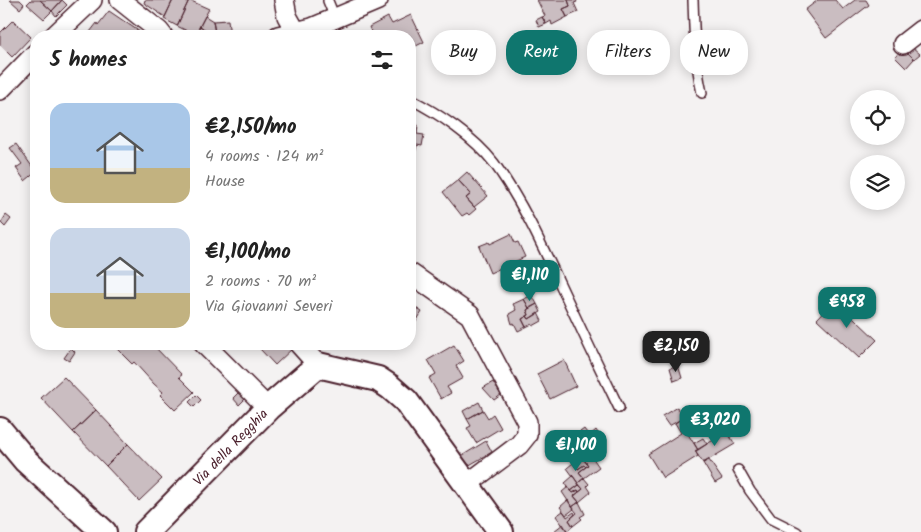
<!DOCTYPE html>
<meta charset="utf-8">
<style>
:root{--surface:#fff;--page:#f6f6f6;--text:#222;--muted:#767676;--accent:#0f766e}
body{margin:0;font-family:Kalam,sans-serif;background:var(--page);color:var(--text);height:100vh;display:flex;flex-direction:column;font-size:19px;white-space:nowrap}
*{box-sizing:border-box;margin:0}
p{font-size:16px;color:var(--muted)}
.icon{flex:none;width:28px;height:28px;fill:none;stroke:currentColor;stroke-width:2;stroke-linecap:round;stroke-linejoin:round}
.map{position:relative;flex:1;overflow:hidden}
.side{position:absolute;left:30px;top:30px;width:386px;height:320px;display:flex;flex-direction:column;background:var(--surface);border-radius:20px;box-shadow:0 2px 12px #0003}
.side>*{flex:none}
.top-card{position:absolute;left:431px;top:30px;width:414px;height:45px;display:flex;gap:10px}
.controls{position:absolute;left:850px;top:90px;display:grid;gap:10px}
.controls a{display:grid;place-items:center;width:55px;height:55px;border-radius:50%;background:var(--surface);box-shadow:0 2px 12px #0003;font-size:25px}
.price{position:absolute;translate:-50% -42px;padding:0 11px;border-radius:10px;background:var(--accent);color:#fff;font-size:16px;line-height:32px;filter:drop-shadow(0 1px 2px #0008)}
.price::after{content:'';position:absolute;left:50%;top:30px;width:15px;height:11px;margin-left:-8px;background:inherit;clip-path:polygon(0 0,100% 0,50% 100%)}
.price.active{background:#222;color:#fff}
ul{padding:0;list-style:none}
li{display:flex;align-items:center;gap:15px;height:125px;padding:0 20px}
li span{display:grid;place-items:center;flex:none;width:140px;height:100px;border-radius:15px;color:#555}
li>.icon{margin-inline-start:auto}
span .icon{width:60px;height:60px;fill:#fffc;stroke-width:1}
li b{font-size:21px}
h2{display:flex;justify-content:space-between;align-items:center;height:60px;padding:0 20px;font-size:21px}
.tag{padding:0 18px;border-radius:20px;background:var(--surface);box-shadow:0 2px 12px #0003;font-size:18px;line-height:45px}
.tag.active{background:var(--accent);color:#fff}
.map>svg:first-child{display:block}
.building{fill:#cabdc1;stroke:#4a1f2b}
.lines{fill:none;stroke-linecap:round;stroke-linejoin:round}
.service-casing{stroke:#4a1f2b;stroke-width:12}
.minor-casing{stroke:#4a1f2b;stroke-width:22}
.tertiary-casing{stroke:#4a1f2b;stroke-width:28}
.service{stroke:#fff;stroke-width:9}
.minor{stroke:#fff;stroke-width:19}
.tertiary{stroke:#fff;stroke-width:24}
.labels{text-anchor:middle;stroke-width:5;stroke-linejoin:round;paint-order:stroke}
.street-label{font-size:14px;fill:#4a1f2b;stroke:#fff}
</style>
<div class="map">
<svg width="921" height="532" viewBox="0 0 921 532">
<rect width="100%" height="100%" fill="#f4f2f2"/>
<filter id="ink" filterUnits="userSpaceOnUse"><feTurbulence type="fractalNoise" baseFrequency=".02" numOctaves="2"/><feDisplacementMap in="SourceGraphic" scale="10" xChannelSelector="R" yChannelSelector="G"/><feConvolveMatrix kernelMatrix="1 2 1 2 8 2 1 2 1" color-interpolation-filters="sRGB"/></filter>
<g filter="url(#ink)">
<path class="building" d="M10 0H20L24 4 20 9Z
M31 0H40L52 11 44 19 27 4Z
M40 0H62L52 11Z
M62 0 67 5 56 16 52 11Z
M145 0H173L165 17 144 3Z
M173 0H189L177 26 164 19Z
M189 0 209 9 195 35 177 26Z
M537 0H568L570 6 563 9 567 17 552 25 551 21 546 24 542 17 545 16Z
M568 0H576L577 2 574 3 578 12 567 17 563 9 570 6Z
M818 0H835L843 9 855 0H866L869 5 826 38 805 10Z
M109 11 140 32 137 36H95L90 32 97 23 98 25Z
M411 15 424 42 410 49V36H373L369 27 388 17 392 24Z
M205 16 213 21 215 33 209 34V36H205L207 31 200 26Z
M542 17 546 24 539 27 536 20Z
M13 20 31 37 12 57 0 45V33Z
M228 20 230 36H209V34L215 33 213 21Z
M200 26 207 31 205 36H194Z
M911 46 920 54 914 59 906 51Z
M903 48 914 59 906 68 895 57Z
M410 124 418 125 417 134 424 135 422 146 417 145 415 153 410 152Z
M16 144 36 172 25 181 16 168 22 164 10 148Z
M467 172 488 196 474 207 466 198 471 194 458 180Z
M458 180 471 194 466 198 476 209 469 215 467 213 462 216 443 192Z
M6 215 11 219 5 227 1 223Z
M511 234 515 243 518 242 525 257 490 273 479 246 489 242 490 244Z
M532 295 537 304 529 308 524 299Z
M524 299 529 308 527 310 529 315 522 319 526 327 518 331 514 323 512 324 509 314 516 310 513 304Z
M835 300 877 340 859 358 817 319Z
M410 304 422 312 410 331Z
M537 304 541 312 529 319 527 316 529 315 527 310Z
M538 313 542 321 533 326 532 324 526 327 522 319 527 316 529 319Z
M123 344H148L150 346 152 344 182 375 179 377 194 392 175 410 160 395 163 392 154 384 134 362 132 364 117 349Z
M266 344H291L294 347 275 365 260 349Z
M454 345 464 361 456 366 463 378 447 387 451 393 441 399 429 378 436 374 428 360Z
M71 348 75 352 69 361 64 358Z
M564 360 576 386 550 399 537 374Z
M678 365 682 378 674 381 670 368Z
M64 377 96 410 73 432 41 398Z
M493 382 501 395 494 400 483 388Z
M241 390 247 397 239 405 233 398Z
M196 395 201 400 194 407 189 402Z
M479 402 483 410 467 419 463 411Z
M677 407 683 418 669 426 662 416Z
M96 410 128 444 106 466 73 432Z
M483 410 488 418 493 414 501 428 476 443 467 428 471 426 467 419Z
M717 410 726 426 721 430 711 413Z
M683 418 690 429 686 431 698 450 695 451 698 456 663 478 648 454 681 433 675 423Z
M584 429 593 441 585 448 576 435Z
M596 430 600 436 598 438 601 443 597 446 598 448 590 454 585 448 593 441 589 436Z
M727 432 735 444 703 463 695 451Z
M703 438 707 444 698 450 694 443Z
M579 439 590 454 583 459 572 444Z
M486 441 492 452 466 467 460 457Z
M128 444 162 479 139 501 106 466Z
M579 453 588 465 586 467 584 465 578 469 571 459Z
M590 454 599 467 584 478 579 472 588 465 583 459Z
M709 460 722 479 715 483 703 463Z
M573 463 578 469 584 465 586 467 579 472 584 478 578 483 567 468Z
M573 476 579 485 571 491 565 483Z
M584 478 589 484 587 486 591 492 579 502 574 496 583 489 578 483Z
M579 485 583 489 579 492 578 490 573 493 571 491Z
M568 487 573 493 578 490 579 492 574 496 579 502 572 507 562 492Z
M568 500 574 509 566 515 560 507Z
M579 502 585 514 580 517 582 519 573 526 569 520 577 513 572 507Z
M563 511 567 517 574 512 575 514 569 520 573 526 567 531 556 516Z
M563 524 568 532H555L554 531Z"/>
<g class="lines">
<g class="service-casing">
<path id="service" d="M693 0C694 32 695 62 702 93
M328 1 335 18
M410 99C438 113 475 138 494 163 521 200 541 243 560 284 579 325 599 367 619 408
M738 470 750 491 771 519 797 532"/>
</g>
<g class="minor-casing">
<path id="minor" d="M120 0 159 31 163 36
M284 0 287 16 296 32
M54 36 92 0
M278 36 312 28 378 0
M903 44 921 30
M0 90 36 53
M410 273 470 315 527 422V435L519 445 466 485
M204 344 268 408
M299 344 318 365"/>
</g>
<g class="tertiary-casing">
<path id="tertiary" d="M0 430 26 461 104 532
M146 532 268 408 318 365 378 379 390 387 406 401 501 532"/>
</g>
<use href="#service" class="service"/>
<use href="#minor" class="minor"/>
<use href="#tertiary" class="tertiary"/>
</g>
</g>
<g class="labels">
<g class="street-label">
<text transform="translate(230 447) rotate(-46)" y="5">Via della Regghia</text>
</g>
</g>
</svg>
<div class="controls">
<a><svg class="icon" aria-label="locate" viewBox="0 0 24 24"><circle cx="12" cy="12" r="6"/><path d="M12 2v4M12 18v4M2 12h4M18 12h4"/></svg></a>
<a><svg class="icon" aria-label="layers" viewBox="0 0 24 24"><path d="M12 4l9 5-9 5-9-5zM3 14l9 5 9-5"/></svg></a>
</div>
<b class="price" style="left:530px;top:302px">€1,110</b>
<b class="price" style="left:847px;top:329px">€958</b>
<b class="price active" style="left:676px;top:373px">€2,150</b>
<b class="price" style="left:715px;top:447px">€3,020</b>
<b class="price" style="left:576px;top:472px">€1,100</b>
<div class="top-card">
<a class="tag">Buy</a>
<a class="tag active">Rent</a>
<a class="tag">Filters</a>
<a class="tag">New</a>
</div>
<section class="side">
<h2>5 homes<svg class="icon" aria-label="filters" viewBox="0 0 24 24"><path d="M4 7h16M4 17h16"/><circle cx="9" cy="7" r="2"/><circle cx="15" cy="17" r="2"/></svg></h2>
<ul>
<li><span style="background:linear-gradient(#a9c7e8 65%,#c2b280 0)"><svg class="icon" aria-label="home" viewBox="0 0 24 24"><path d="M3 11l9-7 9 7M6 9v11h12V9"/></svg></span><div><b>€2,150/mo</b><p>4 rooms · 124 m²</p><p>House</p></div></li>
<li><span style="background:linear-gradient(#c9d6e8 65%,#c2b280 0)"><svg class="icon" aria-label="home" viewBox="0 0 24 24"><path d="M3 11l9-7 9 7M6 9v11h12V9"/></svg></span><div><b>€1,100/mo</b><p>2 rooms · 70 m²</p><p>Via Giovanni Severi</p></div></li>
</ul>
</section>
</div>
